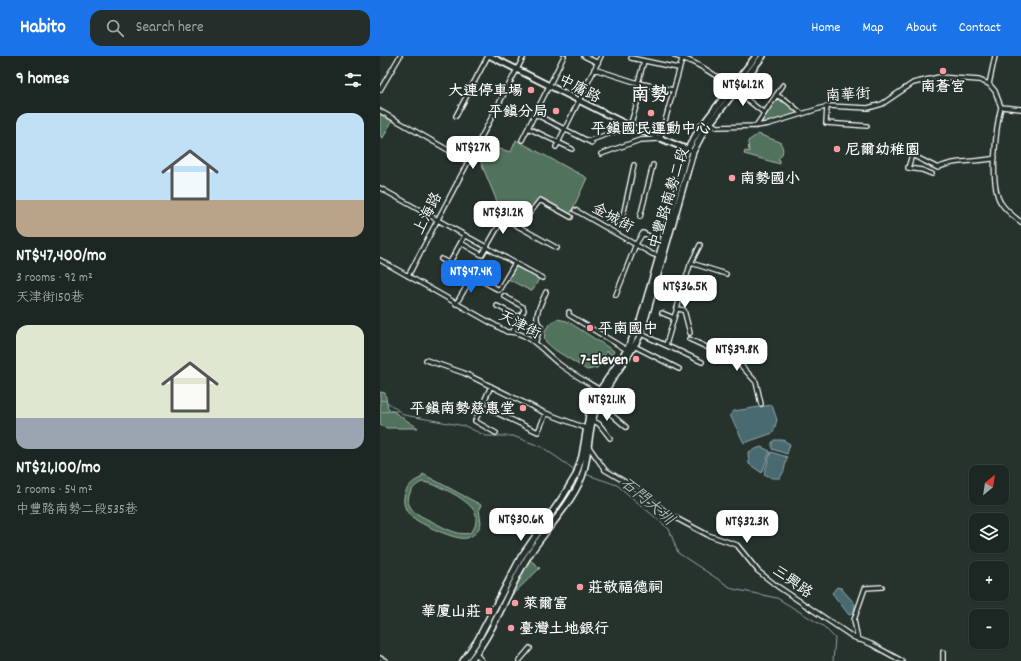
<!DOCTYPE html>
<meta charset="utf-8">
<style>
:root{--surface:#1c2622;--page:#252e2a;--text:#f1f3f6;--muted:#a0a5a5;--line:#3a4340;--accent:#1a73e8}
body{margin:0;font-family:Dekko,"LXGW WenKai TC",sans-serif;background:var(--page);color:var(--text);height:100vh;display:flex;flex-direction:column;font-size:15px;white-space:nowrap}
*{box-sizing:border-box;margin:0}
p{font-size:13px;color:var(--muted)}
.icon{flex:none;width:22px;height:22px;fill:none;stroke:currentColor;stroke-width:2;stroke-linecap:round;stroke-linejoin:round}
.map{position:relative;flex:1;overflow:hidden}
.sheet{display:flex;flex-direction:column;background:var(--surface);width:380px}
.sheet>*{flex:none}
.needle{width:26px;rotate:30deg}
.tools{position:absolute;left:589px;top:409px;display:grid;gap:8px}
.tools a{display:grid;place-items:center;width:40px;height:40px;border-radius:8px;background:var(--surface);box-shadow:0 1px 3px #0004,0 0 0 1px var(--line);font-size:20px}
.price{position:absolute;translate:-50% -34px;padding:0 9px;border-radius:8px;background:#fff;color:#222;font-size:13px;line-height:26px;filter:drop-shadow(0 1px 2px #0008)}
.price::after{content:'';position:absolute;left:50%;top:24px;width:12px;height:9px;margin-left:-6px;background:inherit;clip-path:polygon(0 0,100% 0,50% 100%)}
.price.on{background:var(--accent);color:#fff}
ul{padding:0;list-style:none}
li{display:grid;align-content:center;gap:8px;height:212px;padding:0 16px}
li span{display:grid;place-items:center;height:124px;border-radius:12px;color:#555}
li>.icon{margin-inline-start:auto}
span .icon{width:72px;height:72px;fill:#fffc;stroke-width:1}
li b{font-size:17px}
h2{display:flex;justify-content:space-between;align-items:center;height:48px;padding:0 16px;font-size:17px}
header{display:flex;align-items:center;gap:24px;box-sizing:border-box;height:56px;padding:0 20px;background:var(--accent);color:#fff}
header strong{font-size:19px}
nav{display:flex;gap:22px;margin-inline-start:auto;font-size:14px}
.search{width:280px;height:36px;background:var(--page);display:flex;align-items:center;gap:10px;box-sizing:border-box;padding:0 14px;border-radius:12px;color:var(--muted);font-size:15px}
main{display:flex;flex:1;min-height:0}
.map>svg:first-child{display:block}
.green{fill:#51725b;stroke:#a8b8ad;fill-rule:evenodd}
.water{fill:#4a6b71;stroke:#92a6aa}
.lines{fill:none;stroke-linecap:round;stroke-linejoin:round}
.stream{stroke:#92a6aa;stroke-width:1}
.minor-casing{stroke:#fff;stroke-width:6}
.tertiary-casing{stroke:#fff;stroke-width:8}
.secondary-casing{stroke:#fff;stroke-width:8}
.minor{stroke:#26332d;stroke-width:3.5}
.tertiary{stroke:#26332d;stroke-width:4.5}
.secondary{stroke:#26332d;stroke-width:5}
.poi-dot{fill:#ff9aa2;stroke:#26332d;stroke-width:1.5}
.labels{text-anchor:middle;stroke-width:3.5;stroke-linejoin:round;paint-order:stroke}
.poi-label{font-size:15px;font-weight:bold;fill:#fff;stroke:#26332d;text-anchor:start}
.street-label{font-size:15px;fill:#fff;stroke:#26332d}
.water-label{font-size:16px;font-style:italic;fill:#aebcbf;stroke:#26332d}
.district-label{font-size:19px;font-weight:bold;fill:#fff;stroke:#26332d}
</style>
<header>
<strong>Habito</strong>
<div class="search"><svg class="icon" aria-label="search" viewBox="0 0 24 24"><circle cx="10" cy="10" r="6"/><path d="M15 15l6 6"/></svg>Search here</div>
<nav><a>Home</a><a>Map</a><a>About</a><a>Contact</a></nav>
</header>
<main>
<section class="sheet">
<h2>9 homes<svg class="icon" aria-label="filters" viewBox="0 0 24 24"><path d="M4 7h16M4 17h16"/><circle cx="9" cy="7" r="2"/><circle cx="15" cy="17" r="2"/></svg></h2>
<ul>
<li><span style="background:linear-gradient(#bfe0f5 70%,#b9a48a 0)"><svg class="icon" aria-label="home" viewBox="0 0 24 24"><path d="M3 11l9-7 9 7M6 9v11h12V9"/></svg></span><div><b>NT$47,400/mo</b><p>3 rooms · 92 m²</p><p>天津街150巷</p></div></li>
<li><span style="background:linear-gradient(#dfe7d0 75%,#9aa5b1 0)"><svg class="icon" aria-label="home" viewBox="0 0 24 24"><path d="M3 11l9-7 9 7M6 9v11h12V9"/></svg></span><div><b>NT$21,100/mo</b><p>2 rooms · 54 m²</p><p>中豐路南勢二段535巷</p></div></li>
</ul>
</section>
<div class="map">
<svg width="641" height="605" viewBox="0 0 641 605">
<rect width="100%" height="100%" fill="#26332d"/>
<filter id="ink" filterUnits="userSpaceOnUse"><feTurbulence type="fractalNoise" baseFrequency=".025" numOctaves="2"/><feDisplacementMap in="SourceGraphic" scale="8" xChannelSelector="R" yChannelSelector="G"/><feConvolveMatrix kernelMatrix="1 2 1 2 8 2 1 2 1" color-interpolation-filters="sRGB"/></filter>
<g filter="url(#ink)">
<path class="green" d="M396 39 421 57 376 70Z
M0 58 12 65 3 82 0 80Z
M378 78 400 86C404 93 404 98 398 103L400 104V108L364 98 365 95 369 96 368 85Z
M136 84 207 122 190 159 160 142 139 169 123 160 99 102 96 100 102 88 131 96Z
M136 211 159 223 153 234 151 235 128 223Z
M177 263 187 265 234 295 232 299 226 295 224 304 217 312 207 314 175 294 165 285C163 274 167 269 177 263Z
M0 336 5 337 8 352 38 372H6L0 369Z
M43 418 101 449 99 453 101 467C99 474 94 480 87 482 77 485 40 468 32 461 17 448 24 428 41 422ZM42 426C56 427 93 445 96 459 98 490 70 475 55 467 49 464 42 461 36 457 22 447 29 432 42 426Z
M149 503 160 512 130 541Z"/>
<path class="water" d="M392 349 397 364 393 377 364 387 350 359 354 355Z
M394 384H403L410 388 407 398 392 393V387Z
M381 391 390 395 382 417 369 408 368 396Z
M391 396 407 401 404 415 400 422H392L384 418Z
M457 531 461 532 475 548 474 557 469 559 452 537Z"/>
<g class="lines">
<path class="stream" d="M0 344 6 345 24 359 85 370 106 380H133L162 391 195 414
M0 356 17 355
M205 418 237 429 289 473 298 497 353 533 397 542 443 570 455 582 453 605"/>
<g class="minor-casing">
<path id="minor" d="M204 0 218 7
M295 0C326 7 359 38 384 57
M251 2 298 12
M214 13 258 27 293 34
M258 27 264 5
M609 28 615 0
M0 34 20 0
M396 39 407 45 421 57
M447 50 446 67 487 70
M621 51C616 71 609 130 621 147 626 155 633 160 641 166
M0 55 89 106
M155 58 212 87
M76 60 108 0
M329 66 337 71 376 70 389 68 448 50 488 52 502 48 533 27 559 21 599 24 609 28 615 35 621 51 641 53
M250 70 263 28
M376 70 403 29
M148 72 192 93
M142 84 184 0
M208 85 234 76
M176 91 221 0
M221 98 260 84 280 83 303 0
M552 118 542 114 528 112 532 99 558 112C574 103 597 107 615 102
M0 132 162 222
M195 154 272 198 279 200
M260 161 273 109
M241 169 254 109
M139 171 160 144 191 161
M81 187 102 199 122 164 125 163 177 192
M61 203 119 234 135 207
M0 204 127 276C147 274 165 297 179 308 192 318 207 326 222 335
M311 207 346 218
M69 208 85 179
M28 220 144 0
M236 239 256 188 263 177 273 182
M124 240 143 251 144 254 133 275
M76 248 92 221
M117 250 139 261
M297 253 304 254 310 277
M189 256V259L247 294
M282 257 294 262 286 289
M294 262 310 209 320 189
M261 278 296 294
M309 283 357 305 376 326 381 348
M155 287 161 270C151 263 162 246 166 236
M254 290 299 313
M299 295 322 306
M46 304 84 317 163 356 208 373
M111 330 102 350 158 376 166 357
M218 347 246 371
M102 350 95 365 116 377
M212 364 219 368 230 382
M209 391 225 414 254 431 290 459 328 479 357 489 378 515 397 530 473 581 491 588 522 605
M478 584 474 564 485 532 502 531
M96 598 102 605
M0 602 6 605
M139 605 150 592
M563 605V596"/>
</g>
<g class="tertiary-casing">
<path id="tertiary" d="M110 0 250 70 309 94"/>
</g>
<g class="secondary-casing">
<path id="secondary" d="M83 605 97 585 141 501 182 442 196 419 202 400 210 353 220 334 247 294 260 265 279 200 307 94 320 72 376 0
M90 605C114 576 127 537 146 504 163 476 189 452 202 421 210 399 207 374 216 353 227 326 248 304 261 278L313 96 324 75 383 0"/>
</g>
<use href="#minor" class="minor"/>
<use href="#tertiary" class="tertiary"/>
<use href="#secondary" class="secondary"/>
</g>
</g>
<g class="poi-dot">
<circle cx="563" cy="15" r="4"/>
<circle cx="151" cy="34" r="4"/>
<circle cx="176" cy="55" r="4"/>
<circle cx="271" cy="57" r="4"/>
<circle cx="457" cy="93" r="4"/>
<circle cx="352" cy="122" r="4"/>
<circle cx="210" cy="272" r="4"/>
<circle cx="256" cy="303" r="4"/>
<circle cx="143" cy="352" r="4"/>
<circle cx="200" cy="531" r="4"/>
<circle cx="135" cy="547" r="4"/>
<rect x="105" y="551" width="8" height="8" rx="2"/>
<circle cx="131" cy="572" r="4"/>
</g>
<g class="labels">
<g class="poi-label">
<text x="563" y="35" text-anchor="middle">南蒼宮</text>
<text x="143" y="39" text-anchor="end">大連停車場</text>
<text x="168" y="60" text-anchor="end">平鎮分局</text>
<text x="271" y="77" text-anchor="middle">平鎮國民運動中心</text>
<text x="465" y="98">尼爾幼稚園</text>
<text x="360" y="127">南勢國小</text>
<text x="218" y="277">平南國中</text>
<text x="248" y="308" text-anchor="end">7-Eleven</text>
<text x="135" y="357" text-anchor="end">平鎮南勢慈惠堂</text>
<text x="208" y="536">莊敬福德祠</text>
<text x="143" y="552">萊爾富</text>
<text x="101" y="560" text-anchor="end">華廈山莊</text>
<text x="139" y="577">臺灣土地銀行</text>
</g>
<g class="street-label">
<text transform="translate(200 32) rotate(27)" y="5">中庸路</text>
<text transform="translate(468 38) rotate(-3)" y="5">南華街</text>
<text transform="translate(288 142) rotate(-73)" y="5">中豐路南勢二段</text>
<text transform="translate(47 157) rotate(-63)" y="5">上海路</text>
<text transform="translate(233 161) rotate(29)" y="5">金城街</text>
<text transform="translate(140 268) rotate(27)" y="5">天津街</text>
<text transform="translate(413 525) rotate(35)" y="5">三興路</text>
</g>
<g class="water-label">
<text transform="translate(268 444) rotate(40)" y="6">石門大圳</text>
</g>
<g class="district-label">
<text x="270" y="44">南勢</text>
</g>
</g>
</svg>
<div class="tools">
<a><svg class="needle" viewBox="-14 -14 28 28"><path d="M0-13l5 13h-10z" fill="#e53935"/><path d="M0 13l5-13h-10z" fill="#a0a5a5"/></svg></a>
<a><svg class="icon" aria-label="layers" viewBox="0 0 24 24"><path d="M12 4l9 5-9 5-9-5zM3 14l9 5 9-5"/></svg></a>
<a>+</a>
<a>−</a>
</div>
<b class="price" style="left:363px;top:51px">NT$61.2K</b>
<b class="price" style="left:93px;top:114px">NT$27K</b>
<b class="price" style="left:123px;top:179px">NT$31.2K</b>
<b class="price on" style="left:91px;top:238px">NT$47.4K</b>
<b class="price" style="left:305px;top:253px">NT$36.5K</b>
<b class="price" style="left:357px;top:316px">NT$39.8K</b>
<b class="price" style="left:227px;top:366px">NT$21.1K</b>
<b class="price" style="left:141px;top:486px">NT$30.6K</b>
<b class="price" style="left:367px;top:488px">NT$32.3K</b>
</div>
</main>
